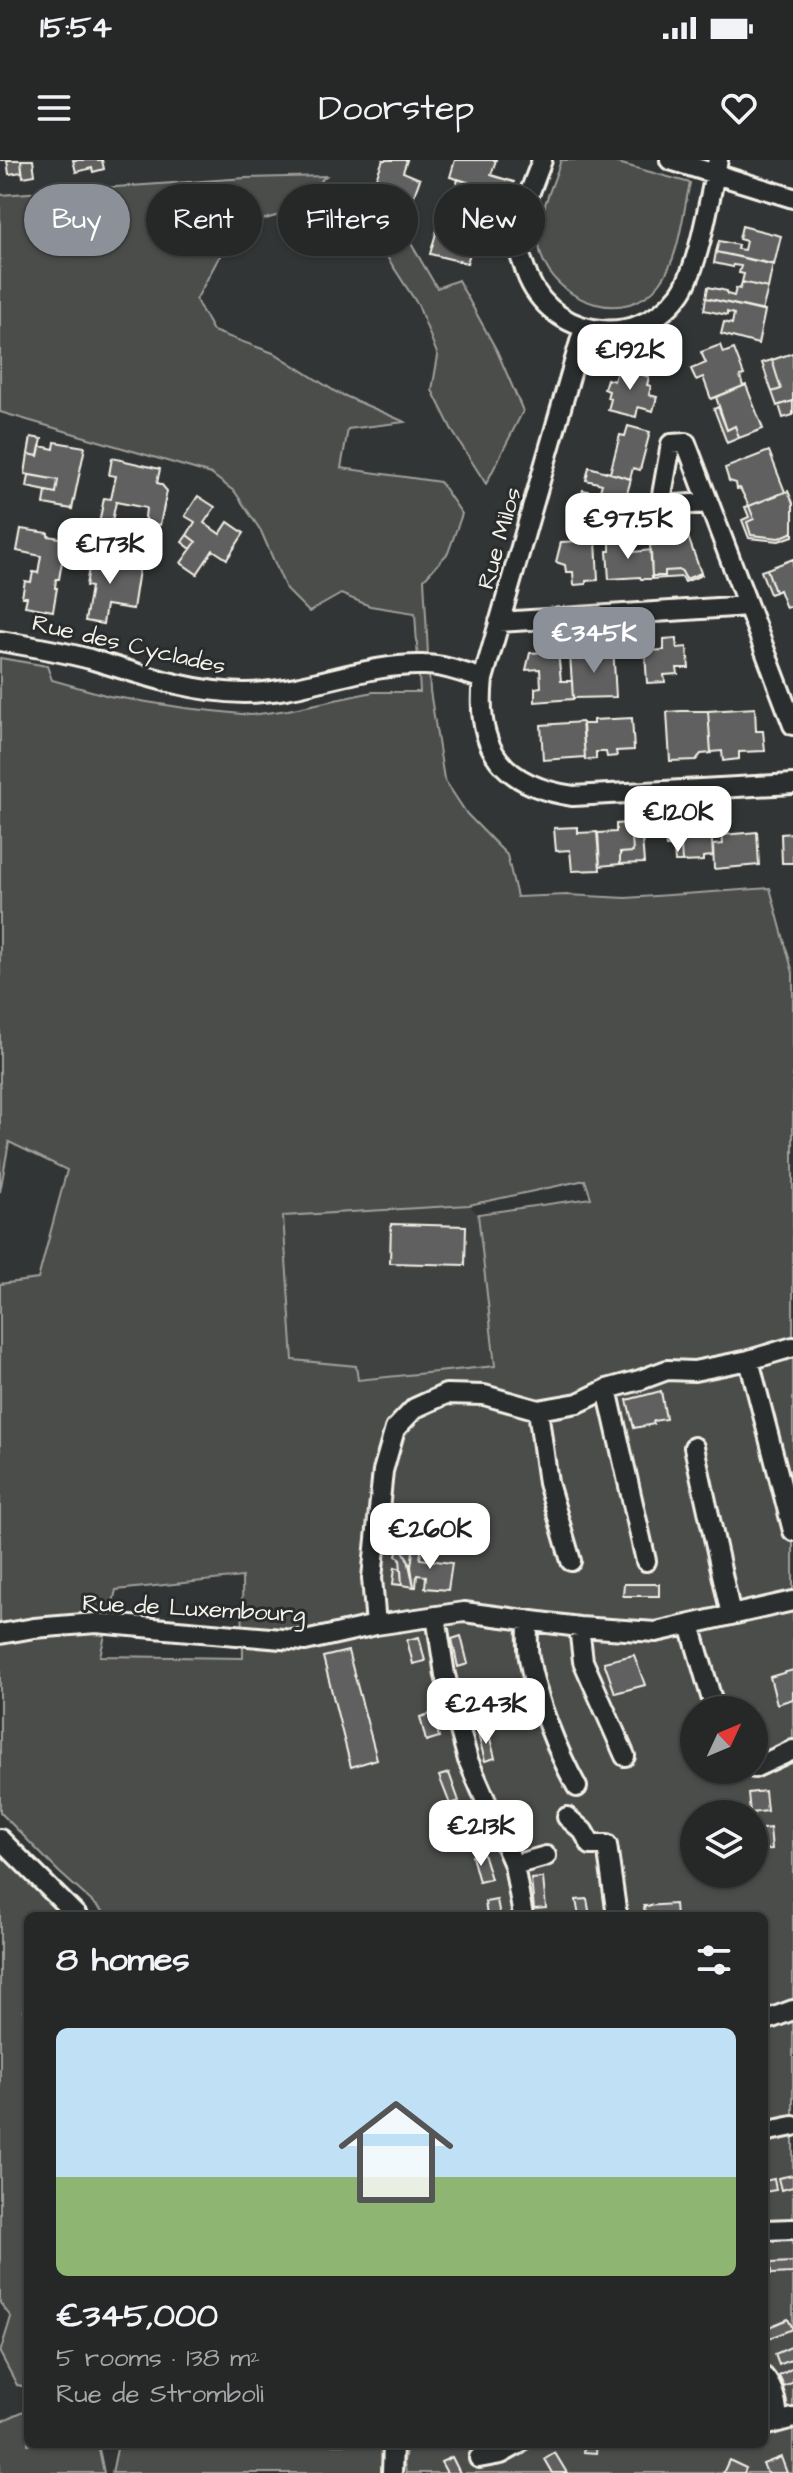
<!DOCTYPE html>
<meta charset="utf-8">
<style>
:root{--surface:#262828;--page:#323434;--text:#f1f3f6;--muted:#a4a6a8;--line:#424445;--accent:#8c9099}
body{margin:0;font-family:"Architects Daughter",sans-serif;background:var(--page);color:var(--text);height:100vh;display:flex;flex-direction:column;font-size:30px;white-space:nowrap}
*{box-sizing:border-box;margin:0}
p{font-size:26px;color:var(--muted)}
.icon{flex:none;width:44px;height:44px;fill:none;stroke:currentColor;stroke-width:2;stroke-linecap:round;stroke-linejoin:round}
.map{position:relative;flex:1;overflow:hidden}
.panel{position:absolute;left:24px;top:1752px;width:744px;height:536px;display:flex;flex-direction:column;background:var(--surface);border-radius:12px;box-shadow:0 2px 6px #0004,0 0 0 2px var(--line)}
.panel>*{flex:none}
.top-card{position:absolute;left:24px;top:24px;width:746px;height:72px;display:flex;gap:16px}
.needle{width:52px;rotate:46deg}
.tools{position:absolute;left:680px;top:1536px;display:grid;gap:16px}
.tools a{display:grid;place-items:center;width:88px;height:88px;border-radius:50%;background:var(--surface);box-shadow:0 2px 6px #0004,0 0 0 2px var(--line);font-size:40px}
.price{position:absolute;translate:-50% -68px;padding:0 18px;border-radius:16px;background:#fff;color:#222;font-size:26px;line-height:52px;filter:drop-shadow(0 2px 4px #0008)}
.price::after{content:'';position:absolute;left:50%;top:48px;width:24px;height:18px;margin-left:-12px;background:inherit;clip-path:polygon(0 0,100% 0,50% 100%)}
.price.selected{background:var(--accent);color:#fff}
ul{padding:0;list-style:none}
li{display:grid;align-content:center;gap:16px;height:424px;padding:0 32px}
li span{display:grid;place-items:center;height:248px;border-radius:12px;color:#555}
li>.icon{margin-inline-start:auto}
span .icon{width:144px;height:144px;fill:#fffc;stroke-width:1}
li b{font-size:34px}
h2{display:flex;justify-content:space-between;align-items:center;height:96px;padding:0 32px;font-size:34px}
.chip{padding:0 28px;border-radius:36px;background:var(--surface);box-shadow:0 2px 6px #0004,0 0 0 2px var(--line);font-size:28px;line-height:72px}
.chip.selected{background:var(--accent);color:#fff}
.status{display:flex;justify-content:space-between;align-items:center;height:56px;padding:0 40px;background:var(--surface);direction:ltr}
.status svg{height:22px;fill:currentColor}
header{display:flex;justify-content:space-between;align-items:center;height:104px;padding:0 32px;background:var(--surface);font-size:36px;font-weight:600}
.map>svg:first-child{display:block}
.built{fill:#404242}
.green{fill:#4b4d4c;stroke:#a09f9a;stroke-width:2;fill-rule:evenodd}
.building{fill:#5f605f;stroke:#f4f1e8;stroke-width:2}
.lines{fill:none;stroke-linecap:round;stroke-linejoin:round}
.street-casing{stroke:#f4f1e8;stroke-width:24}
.street{stroke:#2a2d2e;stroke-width:18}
.labels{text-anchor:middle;stroke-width:6;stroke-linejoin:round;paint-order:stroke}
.street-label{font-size:24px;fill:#f4f1e8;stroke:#2a2d2e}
</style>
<div class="status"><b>15:54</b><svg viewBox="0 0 49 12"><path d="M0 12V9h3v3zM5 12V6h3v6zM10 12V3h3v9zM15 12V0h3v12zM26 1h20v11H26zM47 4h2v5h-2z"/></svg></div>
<header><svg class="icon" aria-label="menu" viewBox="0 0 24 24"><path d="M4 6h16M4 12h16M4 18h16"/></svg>Doorstep<svg class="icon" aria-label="heart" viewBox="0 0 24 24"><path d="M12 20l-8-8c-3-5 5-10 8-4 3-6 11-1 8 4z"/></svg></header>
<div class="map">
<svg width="793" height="2313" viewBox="0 0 793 2313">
<rect width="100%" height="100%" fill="#323535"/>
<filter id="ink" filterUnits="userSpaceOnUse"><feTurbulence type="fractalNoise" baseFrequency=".0125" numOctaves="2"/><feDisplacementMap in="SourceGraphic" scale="16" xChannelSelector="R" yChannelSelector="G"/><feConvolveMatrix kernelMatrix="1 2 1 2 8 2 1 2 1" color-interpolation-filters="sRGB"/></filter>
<g filter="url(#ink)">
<path class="built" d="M469 1045 478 1054 496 1206 358 1220 356 1206 293 1201 283 1055Z"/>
<path class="green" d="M561 0H607L690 23C682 56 680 96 660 123 626 167 557 143 541 95 532 64 552 29 561 0Z
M326 16 283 54 244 65 218 99 196 140 213 171 276 194 336 232 405 262 348 269 341 308 440 322 462 354 448 393 424 419 430 531 444 619 467 654 507 695 517 737 567 735 626 738 770 728 793 813V2313H406L404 2302 407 2284H764V1756H108L59 1712 0 1652V1124L38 1119 67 1010 9 982 0 1032V498L47 506 52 520 109 536 185 548 251 555 288 550 373 532H420L415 453 370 446 341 434 309 452 286 429 261 371 235 332 211 314 0 252V35L246 18ZM585 1020 591 1038 478 1054 495 1206 358 1220 356 1206 293 1200 283 1056 469 1045ZM242 1417 243 1498 100 1496 116 1430ZM694 1550H754V1610H694ZM694 1654H754V1714H694Z
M406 75 437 128 458 120 497 191 523 251 486 324 453 272 432 230 438 196 418 145 376 80Z
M0 1694 62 1756H28V1847L23 1851 28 1857V2227L17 2225 0 2193 11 2157 0 2143Z
M28 2249V2284H98L104 2313H0V2262Z
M118 2284H385L383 2313H112Z"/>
<path class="building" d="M0 0H21L22 12 9 14 7 0Z
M21 0H33L35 15 23 17Z
M73 0H102L104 9 93 12 92 8 76 12Z
M383 0H407L403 12 420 19 407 55 396 51 397 47 374 38 377 27 373 26Z
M455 0H496L491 15 514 22 510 34 450 17Z
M458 19 480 26 477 36 508 45 504 57 452 42Z
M452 42 504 57 500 70 470 61 467 71 445 65Z
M439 63 497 80 493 92 473 86 474 80 467 78 464 89 471 90 467 103 430 94Z
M742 66 781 76 774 105 716 92 719 81 738 85 737 89 744 90 746 81 739 79Z
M716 92 773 104 768 128 742 122 744 114 739 113 741 106 733 105V107L714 103Z
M742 122 768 128 762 151 706 138 708 127 727 131V134L734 136 736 128 740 129Z
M706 138 765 151 758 184 721 174 724 162 732 164 734 154 727 152V155L704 150Z
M720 185 723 193 734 189 744 215 740 216 743 226 711 239 703 217 696 220 691 209 706 203 701 192Z
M793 193V241L777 246 772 232 781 229 772 200Z
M772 200 781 229 772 232 762 203Z
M631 204 646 208 643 215 649 217 647 225 651 226 649 235 657 237 653 251 638 247 636 257 608 250 611 239 607 238 609 231 604 229 607 219 614 221 618 208 629 211Z
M746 225 763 269 739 278 735 266 727 270 716 237Z
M793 241V255L783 258 779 245Z
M718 247 727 270 735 266 739 278 727 283 714 249Z
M628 266 650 272 640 310 633 308 630 319 610 313 620 275 625 276Z
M31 277 42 279 38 296 28 294Z
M55 282 85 287 72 349 44 344 46 331 56 333 58 320 25 314 28 294 38 296 40 286 54 289Z
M769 291 785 332 749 346 740 328 737 329 736 323 729 321 725 308Z
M112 298 160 309 157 323 161 324 167 331 160 365 148 363 145 357 146 348 116 342 111 366 99 364 104 338 111 339 116 316 109 315Z
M589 307 631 319 620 359 576 356 583 330 599 334 602 324 586 320Z
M29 315 58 320 56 333 27 327Z
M788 331 793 343V372L779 378 751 375 747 362 754 359 749 346Z
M198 336 215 347 204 363 220 374 228 362 244 373 227 399 213 390 197 414 181 403 196 382 187 375 195 362 185 356Z
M749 346 754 359 747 362 751 375 779 378 793 372V376L779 381 749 378 742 360 749 357 745 347Z
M21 369 48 373V376L66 379 59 419H56L55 428H57L53 451 25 446 27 437H22L25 421 31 422 33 412 38 413 41 396 17 391Z
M687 374 701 413 686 419 681 410 665 411V416H652L650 385 665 384 672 375Z
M187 375 196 382 191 389 182 382Z
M633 378 634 392 651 390 652 419H641L640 417 609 419 607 391H610V379Z
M596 380 598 420 586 421V424L574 425 573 412H566L565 405 556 402 561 382Z
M91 396 140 404 133 449 106 445 103 464 85 461 91 427 86 426Z
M793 399V446L786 448 779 430 775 432 767 409Z
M767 409 775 432 770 434 761 411Z
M681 410 686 419 701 413 702 415 685 422 682 417 652 419V416H665V411Z
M677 478V488L687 487 689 508H677L678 514 664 515 665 522 647 523 645 491 664 490V479Z
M613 485 616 537 573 538 570 495 595 493V499H601L600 486Z
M558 491 561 521H572L573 539 535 542V528L541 527 540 509 526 510 530 493Z
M755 548 756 571H763L765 591 739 592V599L723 601 722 591 711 592 708 551Z
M681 551H708L711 593 701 594 696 600 670 601 667 552Z
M632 558 634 590 616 591 617 596 607 597 606 592H596V599L585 600 583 564H593V560Z
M582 562 585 597 543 600 541 565Z
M641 662 642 677H632L633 692 620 693V704L600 706 598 673 616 672V664Z
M680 663V669L711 667 713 696 703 697V701L682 702 681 686 666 687 665 664Z
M578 667V673L597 672 600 710 572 711 570 690 556 691 554 668Z
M757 672 759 705 714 709 713 685 723 684 722 675Z
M793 673V703H782L781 674Z
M632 677H642L644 703 620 704V693L633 692Z
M674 686H681L682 702H675Z
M391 1064 466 1066 465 1105 390 1103Z
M661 1231 666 1259 653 1261 654 1264 634 1268 627 1240Z
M400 1375 415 1377 411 1407 404 1392 398 1387Z
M414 1383 422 1384 420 1399 452 1403 448 1430 425 1428 426 1416 417 1415 416 1427H414L411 1407Z
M398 1387 402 1389 408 1399 414 1427 402 1425 400 1398 396 1396Z
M395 1407 401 1409 402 1425 393 1424Z
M624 1424H659V1436H623Z
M461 1476 468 1504 458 1507 452 1479Z
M419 1477 425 1501 413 1504 407 1480Z
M348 1491 377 1599 351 1607 323 1497Z
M634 1495 645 1525 615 1533 604 1502Z
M793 1510V1539L777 1544 770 1517Z
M433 1553 439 1577 426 1581 420 1557Z
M488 1571 495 1598 485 1601 478 1574Z
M449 1613 459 1641 450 1644 439 1616Z
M765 1631 767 1651 750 1653 748 1633Z
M463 1652 473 1674 462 1679 451 1658Z
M516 1654 527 1681 518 1686 506 1659Z
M770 1668 772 1689 754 1690V1670Z
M483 1693 491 1719 479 1722 472 1696Z
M543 1718 546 1748 534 1749 531 1719Z
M587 1739 590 1756H579L576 1740Z
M497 1740 500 1756H487L485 1742Z
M675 1744 676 1756H645L644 1746Z
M764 1921H768L771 1947 764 1948Z
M793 2015V2027L781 2030 778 2018Z
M774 2019 776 2030 764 2032V2021Z
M793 2102V2113L771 2114V2103Z
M788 2159 793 2169 767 2179 764 2169Z
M793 2186V2199L779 2205 775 2194Z
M793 2208V2222L784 2227 779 2216Z
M585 2284H597L596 2293 584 2292Z
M555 2293 567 2313H553L545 2299Z
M452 2297 460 2313H447L441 2302Z
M781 2297 787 2313H767L763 2304Z
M729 2300 746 2308 744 2313H723Z"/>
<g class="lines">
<g class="street-casing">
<path id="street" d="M542 0C532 28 517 58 519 89 519 94 522 101 524 106 544 176 634 194 679 135 699 110 710 33 718 0
M670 0 793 38
M584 168 483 519C475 589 503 626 573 636L793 624
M708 343 660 346 671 284 686 283 748 446
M499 462 748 446 793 565
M0 481C30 486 60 491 90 499 140 514 190 532 244 533 304 533 364 503 424 505 444 505 464 513 483 519
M749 1200 793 1371
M607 1229 646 1401
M694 1287 731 1455
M571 1401 548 1323 538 1250 578 1243 607 1229 640 1220 667 1210 694 1211 749 1200 793 1187
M436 1456 445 1515 468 1600 514 1705 523 1756
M528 1460C528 1473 527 1486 529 1498 536 1539 557 1591 577 1627
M376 1465 372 1418 383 1311 395 1269 415 1248 446 1234 484 1235 538 1250
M690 1465 715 1550
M579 1467 583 1501 625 1596
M0 1474 34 1468 96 1463 305 1481 376 1465 464 1452 579 1467 656 1472 793 1441
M754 1608 793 1590
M567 1657 583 1671 591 1685H607L617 1756
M0 1679 77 1756
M514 1705 546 1696
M764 1861 793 1850
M764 1972 793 1966
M764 2070 793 2069
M764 2217C775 2229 777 2246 778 2262
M764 2266 793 2258
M479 2298 501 2294 519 2284
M392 2313 393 2284"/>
</g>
<use href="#street" class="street"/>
</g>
</g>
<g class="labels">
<g class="street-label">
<text transform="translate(499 378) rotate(-74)" y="8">Rue Milos</text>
<text transform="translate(129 484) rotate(13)" y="8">Rue des Cyclades</text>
<text transform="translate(194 1448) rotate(3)" y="8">Rue de Luxembourg</text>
</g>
</g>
</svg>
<div class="tools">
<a><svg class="needle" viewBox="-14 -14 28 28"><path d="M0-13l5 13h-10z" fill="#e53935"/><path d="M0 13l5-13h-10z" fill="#a4a6a8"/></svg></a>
<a><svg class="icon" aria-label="layers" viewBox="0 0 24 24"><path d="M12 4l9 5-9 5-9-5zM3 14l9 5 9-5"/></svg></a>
</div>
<b class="price" style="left:630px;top:232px">€192K</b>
<b class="price" style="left:628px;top:401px">€97.5K</b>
<b class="price" style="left:110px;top:426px">€173K</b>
<b class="price selected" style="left:594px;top:515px">€345K</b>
<b class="price" style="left:678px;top:694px">€120K</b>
<b class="price" style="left:430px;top:1411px">€260K</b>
<b class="price" style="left:486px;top:1586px">€243K</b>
<b class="price" style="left:481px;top:1708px">€213K</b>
<div class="top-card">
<a class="chip selected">Buy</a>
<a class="chip">Rent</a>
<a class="chip">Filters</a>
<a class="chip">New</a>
</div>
<section class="panel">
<h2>8 homes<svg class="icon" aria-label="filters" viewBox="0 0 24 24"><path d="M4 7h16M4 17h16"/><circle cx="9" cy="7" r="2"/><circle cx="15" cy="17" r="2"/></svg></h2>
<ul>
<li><span style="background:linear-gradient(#bfe0f5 60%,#8fb573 0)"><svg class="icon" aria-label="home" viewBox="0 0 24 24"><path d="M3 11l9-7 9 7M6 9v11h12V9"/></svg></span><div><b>€345,000</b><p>5 rooms · 138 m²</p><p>Rue de Stromboli</p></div></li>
</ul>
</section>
</div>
